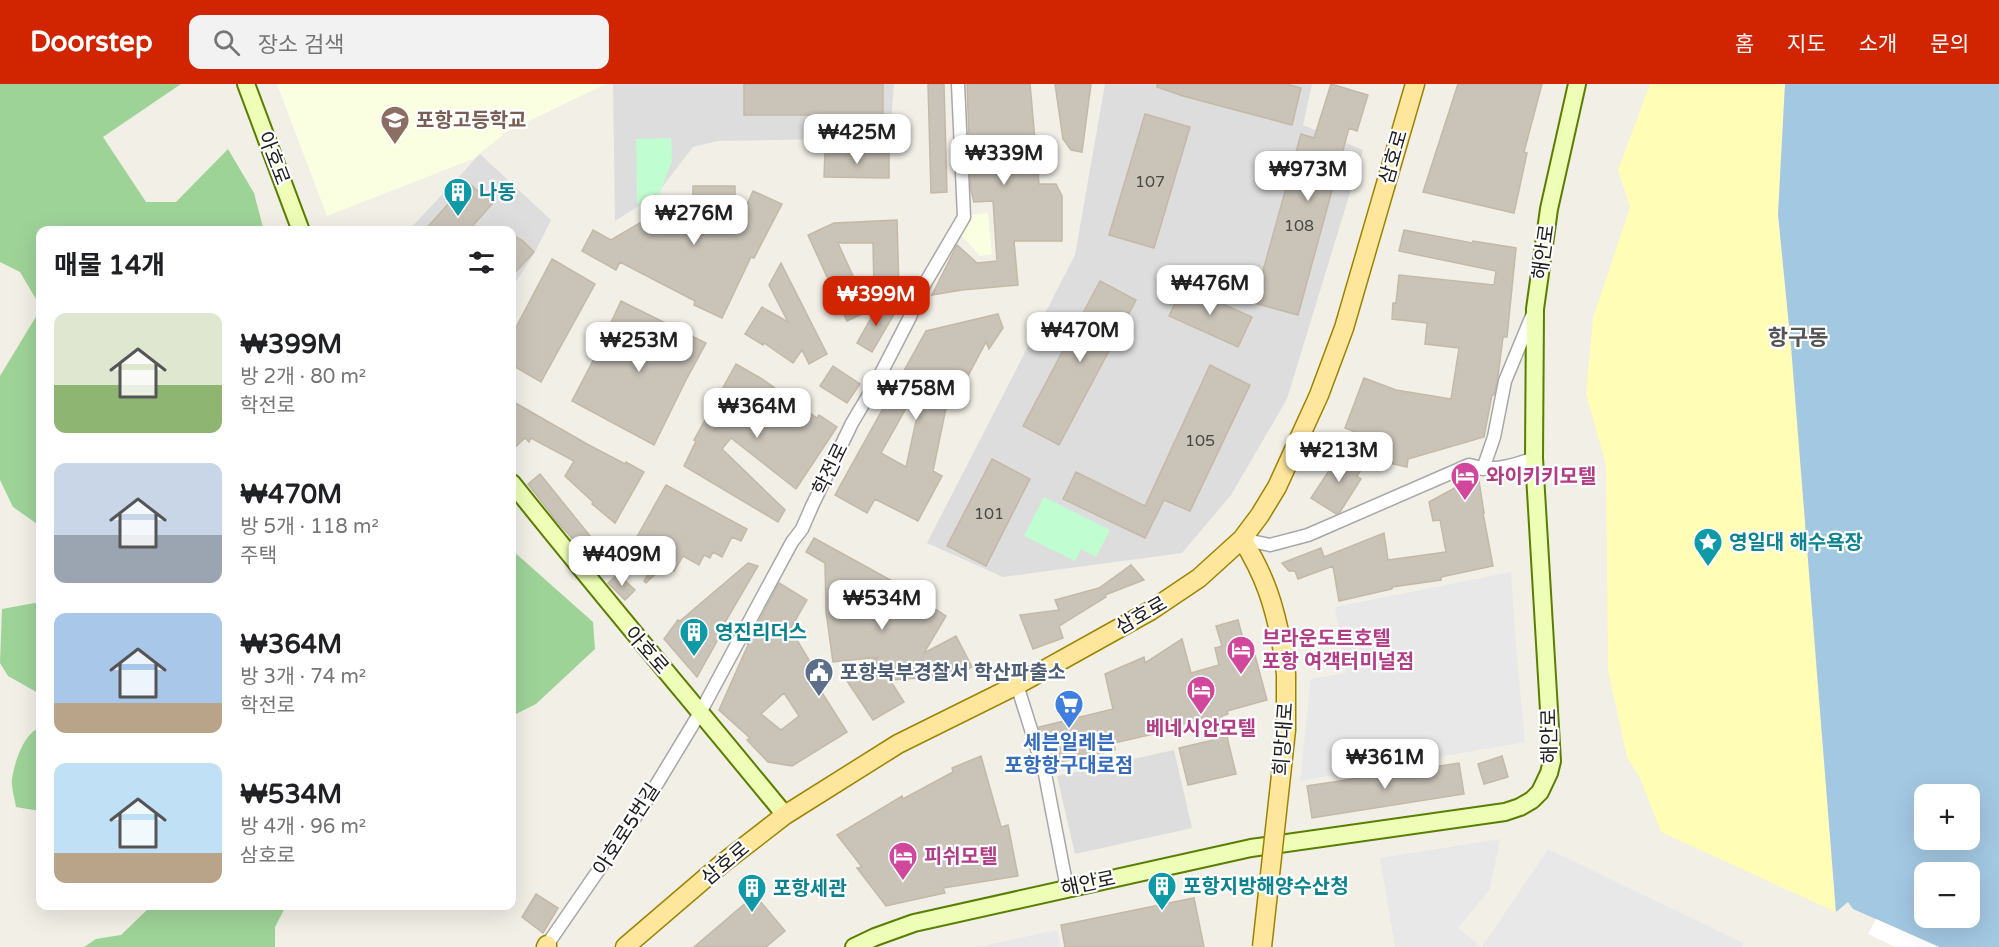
<!DOCTYPE html>
<html lang="ko">
<meta charset="utf-8">
<style>
:root{--surface:#fff;--page:#f2f2f2;--text:#202124;--muted:#757577;--accent:#d02500}
body{margin:0;font-family:"Varela Round","Noto Sans KR",sans-serif;background:var(--page);color:var(--text);height:100vh;display:flex;flex-direction:column;font-size:22px;white-space:nowrap}
*{box-sizing:border-box;margin:0}
p{font-size:20px;color:var(--muted)}
.icon{flex:none;width:33px;height:33px;fill:none;stroke:currentColor;stroke-width:2;stroke-linecap:round;stroke-linejoin:round}
.map{position:relative;flex:1;overflow:hidden}
.details{position:absolute;left:36px;top:142px;width:480px;height:684px;display:flex;flex-direction:column;background:var(--surface);border-radius:12px;box-shadow:0 6px 24px #0002}
.details>*{flex:none}
.fabs{position:absolute;left:1914px;top:700px;display:grid;gap:12px}
.fabs a{display:grid;place-items:center;width:66px;height:66px;border-radius:12px;background:var(--surface);box-shadow:0 6px 24px #0002;font-size:30px}
.price{position:absolute;translate:-50% -51px;padding:0 14px;border-radius:12px;background:#fff;color:#222;font-size:20px;line-height:39px;filter:drop-shadow(0 2px 3px #0008)}
.price::after{content:'';position:absolute;left:50%;top:36px;width:18px;height:14px;margin-left:-9px;background:inherit;clip-path:polygon(0 0,100% 0,50% 100%)}
.price.current{background:var(--accent);color:#fff}
ul{padding:0;list-style:none}
li{display:flex;align-items:center;gap:18px;height:150px;padding:0 18px}
li span{display:grid;place-items:center;flex:none;width:168px;height:120px;border-radius:12px;color:#555}
li>.icon{margin-inline-start:auto}
span .icon{width:72px;height:72px;fill:#fffc;stroke-width:1}
li b{font-size:26px}
h2{display:flex;justify-content:space-between;align-items:center;height:72px;padding:0 18px;font-size:26px}
header{display:flex;align-items:center;gap:36px;box-sizing:border-box;height:84px;padding:0 30px;background:var(--accent);color:#fff}
header strong{font-size:28px}
nav{display:flex;gap:33px;margin-inline-start:auto;font-size:21px}
.search{width:420px;height:54px;background:var(--page);display:flex;align-items:center;gap:15px;box-sizing:border-box;padding:0 21px;border-radius:12px;color:var(--muted);font-size:22px}
.map>svg:first-child{display:block}
.residential{fill:#dedddd}
.education{fill:#faffe1}
.forest{fill:#9ed398}
.sand{fill:#fffdb6}
.park{fill:#c0fdd0}
.parking{fill:#e8e8e8}
.water{fill:#a3c8e2;fill-rule:evenodd}
.pier{fill:#fff}
.building{fill:#c9c3b8;stroke:#c4b9a7;stroke-width:1.5;fill-rule:evenodd}
.lines{fill:none;stroke-linecap:round;stroke-linejoin:round}
.street-casing{stroke:#a7a7a7;stroke-width:15}
.secondary-casing{stroke:#5a7e00;stroke-width:20}
.primary-casing{stroke:#9c8400;stroke-width:21}
.street{stroke:#fff;stroke-width:12}
.secondary{stroke:#eefeb7;stroke-width:16}
.primary{stroke:#ffe69d;stroke-width:18}
.primary-bridge-casing{stroke:#9c8400;stroke-width:21;stroke-linecap:butt}
.primary-bridge{stroke:#ffe69d;stroke-width:18}
.labels{text-anchor:middle;stroke-width:4.5;stroke-linejoin:round;paint-order:stroke}
.number-label{font-size:16px;fill:#4a4946}
.education-label{font-size:20px;font-weight:bold;fill:#785e54;stroke:#fff;text-anchor:start}
.street-label{font-size:20px;fill:#202020;stroke:#fff}
.culture-label{font-size:20px;font-weight:bold;fill:#0d838f;stroke:#fff;text-anchor:start}
.hotel-label{font-size:20px;font-weight:bold;fill:#b23c85;stroke:#fff;text-anchor:start}
.service-label{font-size:20px;font-weight:bold;fill:#4e5e75;stroke:#fff;text-anchor:start}
.shop-label{font-size:20px;font-weight:bold;fill:#366cbe;stroke:#fff}
.quarter-label{font-size:22px;font-weight:bold;fill:#535353;stroke:#fff}
</style>
<header>
<strong>Doorstep</strong>
<div class="search"><svg class="icon" aria-label="search" viewBox="0 0 24 24"><circle cx="10" cy="10" r="6"/><path d="M15 15l6 6"/></svg>장소 검색</div>
<nav><a>홈</a><a>지도</a><a>소개</a><a>문의</a></nav>
</header>
<div class="map">
<svg width="1999" height="863" viewBox="0 0 1999 863">
<rect width="100%" height="100%" fill="#f1efe6"/>
<path class="residential" d="M613 0H894L891 39 877 54 718 57 693 63 656 111 615 137Z
M1105 0H1312L1303 41 1363 66 1287 315 1231 411 1182 469 1003 493 927 459 1075 171Z
M480 70 551 136 535 168 512 204V147H408Z
M1174 666 1192 744 1075 770 1057 692Z"/>
<path class="education" d="M277 0H606L506 48 473 75 327 132Z
M988 129 992 170 980 172 962 152 971 131Z"/>
<path class="forest" d="M0 0H181L103 53 146 118H176L228 65 254 109 264 147H40V222L20 188 0 178Z
M40 226V442L13 423 0 396V292Z
M512 466 593 538 595 565 536 620 512 632Z
M40 518V610L8 592 0 579 2 525Z
M40 644V727L16 723C15 715 11 704 12 695 14 680 24 648 40 644Z
M151 822H286L275 843V863H84L96 855 121 851Z"/>
<path class="sand" d="M1650 0H1785L1778 130 1791 262 1836 828 1661 748 1639 692 1627 674 1608 586 1606 381 1586 310 1593 234 1630 123 1618 86Z"/>
<path class="park" d="M671 54 672 77 657 116 637 121 636 55Z
M1044 413 1110 446 1096 473 1081 465 1075 477 1024 452Z"/>
<path class="parking" d="M1511 488 1516 563 1525 658 1300 697 1311 595 1346 589 1335 523Z
M1500 755 1490 805 1458 844 1481 863H1395L1380 774Z
M1548 765 1743 859 1742 863H1482Z
M1057 846 1061 863H977Z"/>
<path class="water" d="M1785 0H1999V863H1939L1853 825 1848 818 1836 828 1791 262 1778 130ZM1924 711H1970V756H1924ZM1924 789H1970V834H1924Z"/>
<path class="pier" d="M1876 835 1939 863H1895L1868 850Z"/>
<path class="building" d="M744 0H883V31H744Z
M928 0H944L947 108 931 109Z
M967 0H1030L1039 100H1056L1062 112V157H1014L1018 201 962 206 932 211 957 161 977 179 997 177 993 117 974 118 971 107Z
M1055 0H1091L1082 68 1071 66 1063 55Z
M1157 0H1286L1301 4 1292 41 1183 12 1157 3Z
M1331 0 1368 11 1357 47 1349 44 1298 231 1254 219 1301 50 1314 54Z
M1458 0H1542L1524 68 1527 69 1514 129 1423 108Z
M1145 30 1190 43 1154 164 1109 151Z
M825 68 889 69V94L824 93Z
M468 98 492 120 468 147H424Z
M693 102H735V148L753 107 782 120 754 174 751 173 722 234 694 221 695 217 620 178 616 186 582 167 593 146 611 156 674 119 693 151Z
M897 136 899 205 874 206 873 159H838L869 227 847 237 808 151 834 139Z
M1404 146 1472 159 1473 157 1516 164 1507 253H1503L1498 292 1494 311H1492L1484 353 1408 375 1407 383 1380 377 1385 359 1345 344 1364 294 1396 306 1451 315 1459 264 1425 260 1427 239 1392 235 1393 219H1396L1399 191 1494 201 1496 187 1399 167Z
M512 150 523 157 534 168 512 192Z
M552 175 595 200 541 298 512 281V251Z
M781 179 827 270 809 280 802 266 793 279 764 259 763 261 745 250 762 223 788 238 769 201Z
M1100 197 1136 216 1059 361 1023 342Z
M1183 202 1252 233 1238 263 1169 232Z
M621 217 706 259 686 296 654 361 572 317 609 246 608 245Z
M880 218 896 227 872 268 857 259 871 234 876 243 875 227Z
M998 230 1003 244 989 265 986 258 952 322 947 319 933 387 942 392 918 437 875 415 867 429 835 411 926 247ZM927 287 906 383 881 369Z
M736 280 762 295 817 334 819 331 837 343 796 405 731 354 722 365 785 426 778 438 684 382 696 357 694 356Z
M1210 281 1250 301 1190 427 1164 416 1145 454 1063 415 1076 388 1145 422Z
M833 282 860 300 847 319 820 302Z
M512 317 587 360 625 380 626 378 644 388 615 439 592 420 593 418 565 392 574 377 531 354 529 358 525 354 512 366Z
M1342 367 1364 381 1357 392 1361 395 1340 428 1336 430 1311 414Z
M992 375 1030 395 986 482 947 462Z
M540 390 603 468 593 478 555 435 528 400Z
M1479 397 1484 429H1483L1493 482 1441 493V496L1392 503V505L1339 517 1333 482 1298 495 1295 487H1289L1282 479 1321 464 1324 473 1384 449 1388 476 1446 468 1440 436 1433 437 1429 418 1462 400Z
M666 401 747 445 741 457 732 453 722 473 713 468 710 474 704 471 699 481 683 472 674 487 665 481 646 499 644 497 657 474 633 460Z
M814 454 894 498 946 532 924 569 956 552 972 583 948 595 947 592 890 596 904 618 873 636 845 594 879 573 833 578 826 528 825 479 806 468Z
M748 479 758 482 724 540 726 541 697 593 664 555 678 536 680 537Z
M1131 481 1144 496 1105 511 1106 513 1059 542 1063 554 1033 565 1020 531 1059 526 1055 516 1099 504Z
M618 490 635 506 625 516 608 499Z
M779 499 807 516 788 549 797 556 819 593 814 596 847 648 792 682 768 678 747 656 750 654 719 626 748 561 747 560ZM784 609 799 632 781 646 761 630Z
M1238 536 1246 566 1253 564 1267 616 1227 627 1228 630 1222 632 1236 690 1188 701 1179 664 1213 656 1207 635 1158 645V649L1114 659 1115 666 1051 680 1039 643 1113 625 1105 590 1144 573 1145 579 1182 555 1191 589 1219 581 1215 564 1222 562 1216 542Z
M981 672 1001 743 1008 741 1018 792 943 804 945 809 886 822 857 784 862 783 837 751 902 712 903 715 953 688 952 684Z
M1502 672 1508 693 1484 700 1478 680Z
M1459 679 1464 710 1312 734 1307 702Z
M536 810 558 824 543 849 522 833Z
M755 811 785 847 766 863H694Z
M1194 814 1204 863H1065L1061 841Z"/>
<g class="lines">
<g class="street-casing">
<path id="street" d="M1483 385 1494 353 1505 297 1532 232
M1242 455 1270 461 1308 451 1469 381C1492 388 1512 382 1534 374
M1017 601 1045 690 1067 804
M547 861 649 713 701 627 792 458 802 445 812 422 852 339 877 297 910 233 920 208 964 133 958 0"/>
</g>
<g class="secondary-casing">
<path id="secondary" d="M246 0 301 147
M512 399C601 511 694 620 785 731
M854 863 875 853 914 839 1251 764 1505 728 1520 723 1532 716 1540 708 1549 689 1552 677 1534 374 1535 225 1549 125 1577 0"/>
</g>
<g class="primary-casing">
<path id="primary" d="M1242 455C1265 492 1274 520 1282 562
M546 863 547 861
M625 863 723 779 785 731 898 660 1017 601 1150 527 1199 494 1242 455 1260 431 1277 403 1319 311 1344 244 1415 0"/>
</g>
<use href="#street" class="street"/>
<use href="#secondary" class="secondary"/>
<use href="#primary" class="primary"/>
<g class="primary-bridge-casing">
<path id="primary-bridge" d="M1262 863 1286 646V590L1282 562"/>
</g>
<use href="#primary-bridge" class="primary-bridge"/>
</g>
<defs>
<g id="school-pin" transform="scale(1.5)"><path d="M0 17L-7.5 6A9.5 9.5 0 1 1 7.5 6Z" fill="#8d6e63" stroke="#fff"/><path d="M0-5L7-2L0 1L-7-2ZM-4 1L0 2.5L4 1V4Q0 6-4 4Z" fill="#fff"/></g>
<g id="building-pin" transform="scale(1.5)"><path d="M0 17L-7.5 6A9.5 9.5 0 1 1 7.5 6Z" fill="#0f9aa8" stroke="#fff"/><path d="M-4-6H4V6H1V3H-1V6H-4ZM-2.5-4.3h1.7v1.8h-1.7ZM.8-4.3h1.7v1.8H.8ZM-2.5-1h1.7V.8h-1.7ZM.8-1h1.7V.8H.8Z" fill="#fff"/></g>
<g id="hotel-pin" transform="scale(1.5)"><path d="M0 17L-7.5 6A9.5 9.5 0 1 1 7.5 6Z" fill="#d1479c" stroke="#fff"/><path d="M-6-4.5h1.5V1H6V5H4.5V3h-9V5H-6ZM-4 0a1.8 1.8 0 1 1 3.6 0ZM.5 0V-2.5h3Q6-2.5 6 0Z" fill="#fff"/></g>
<g id="sight-pin" transform="scale(1.5)"><path d="M0 17L-7.5 6A9.5 9.5 0 1 1 7.5 6Z" fill="#0f9aa8" stroke="#fff"/><path d="M0-6L1.8-2.2L6-1.7L2.9 1.2L3.7 5.4L0 3.3L-3.7 5.4L-2.9 1.2L-6-1.7L-1.8-2.2Z" fill="#fff"/></g>
<g id="civic-pin" transform="scale(1.5)"><path d="M0 17L-7.5 6A9.5 9.5 0 1 1 7.5 6Z" fill="#5c6f8a" stroke="#fff"/><path d="M-.6-6.5H3V-4.5H.6V-3L4-1V1h2V6H-6V1h2V-1L-.6-3ZM-1.2 2.5V6h2.4V2.5Z" fill="#fff"/></g>
<g id="supermarket-pin" transform="scale(1.5)"><path d="M0 17L-7.5 6A9.5 9.5 0 1 1 7.5 6Z" fill="#3f7fe0" stroke="#fff"/><path d="M-6-5.5h2.5l.6 2H6L4.5 2H-2.5L-4.4-4H-6ZM-1.5 3.2a1.3 1.3 0 1 0 .1 0ZM3 3.2a1.3 1.3 0 1 0 .1 0Z" fill="#fff"/></g>
</defs>
<g fill-rule="evenodd">
<use href="#school-pin" x="395" y="36"/>
<use href="#building-pin" x="458" y="108"/>
<use href="#hotel-pin" x="1465" y="392"/>
<use href="#sight-pin" x="1708" y="458"/>
<use href="#building-pin" x="694" y="548"/>
<use href="#hotel-pin" x="1241" y="566"/>
<use href="#civic-pin" x="819" y="588"/>
<use href="#hotel-pin" x="1201" y="606"/>
<use href="#supermarket-pin" x="1069" y="620"/>
<use href="#hotel-pin" x="903" y="772"/>
<use href="#building-pin" x="1162" y="802"/>
<use href="#building-pin" x="752" y="804"/>
</g>
<g class="labels">
<g class="number-label">
<text x="1150" y="103">107</text>
<text x="1299" y="147">108</text>
<text x="1200" y="362">105</text>
<text x="989" y="435">101</text>
</g>
<g class="education-label">
<text x="416" y="43">포항고등학교</text>
</g>
<g class="street-label">
<text transform="translate(1393 73) rotate(-74)" y="7">삼호로</text>
<text transform="translate(274 74) rotate(69)" y="7">아호로</text>
<text transform="translate(1543 168) rotate(-82)" y="7">해안로</text>
<text transform="translate(830 385) rotate(-64)" y="7">학전로</text>
<text transform="translate(1141 531) rotate(-30)" y="7">삼호로</text>
<text transform="translate(647 566) rotate(49)" y="7">아호로</text>
<text transform="translate(1549 652) rotate(-91)" y="7">해안로</text>
<text transform="translate(1283 655) rotate(-86)" y="7">희망대로</text>
<text transform="translate(626 745) rotate(-57)" y="7">아호로5번길</text>
<text transform="translate(725 779) rotate(-40)" y="7">삼호로</text>
<text transform="translate(1088 799) rotate(-12)" y="7">해안로</text>
</g>
<g class="culture-label">
<text x="479" y="115">나동</text>
<text x="1729" y="465">영일대 해수욕장</text>
<text x="715" y="555">영진리더스</text>
<text x="1183" y="809">포항지방해양수산청</text>
<text x="773" y="811">포항세관</text>
</g>
<g class="hotel-label">
<text x="1486" y="399">와이키키모텔</text>
<text x="1262" y="561">브라운도트호텔<tspan x="1262" dy="23">포항 여객터미널점</tspan></text>
<text x="1201" y="651" text-anchor="middle">베네시안모텔</text>
<text x="924" y="779">피쉬모텔</text>
</g>
<g class="service-label">
<text x="840" y="595">포항북부경찰서 학산파출소</text>
</g>
<g class="shop-label">
<text x="1069" y="665">세븐일레븐<tspan x="1069" dy="23">포항항구대로점</tspan></text>
</g>
<g class="quarter-label">
<text x="1798" y="261">항구동</text>
</g>
</g>
</svg>
<div class="fabs">
<a>+</a>
<a>−</a>
</div>
<b class="price" style="left:857px;top:81px">₩425M</b>
<b class="price" style="left:1004px;top:102px">₩339M</b>
<b class="price" style="left:1308px;top:118px">₩973M</b>
<b class="price" style="left:694px;top:162px">₩276M</b>
<b class="price" style="left:1210px;top:232px">₩476M</b>
<b class="price current" style="left:876px;top:243px">₩399M</b>
<b class="price" style="left:1080px;top:279px">₩470M</b>
<b class="price" style="left:639px;top:289px">₩253M</b>
<b class="price" style="left:916px;top:337px">₩758M</b>
<b class="price" style="left:757px;top:355px">₩364M</b>
<b class="price" style="left:1339px;top:399px">₩213M</b>
<b class="price" style="left:622px;top:503px">₩409M</b>
<b class="price" style="left:882px;top:547px">₩534M</b>
<b class="price" style="left:1385px;top:706px">₩361M</b>
<section class="details">
<h2>매물 14개<svg class="icon" aria-label="filters" viewBox="0 0 24 24"><path d="M4 7h16M4 17h16"/><circle cx="9" cy="7" r="2"/><circle cx="15" cy="17" r="2"/></svg></h2>
<ul>
<li><span style="background:linear-gradient(#dfe7d0 60%,#8fb573 0)"><svg class="icon" aria-label="home" viewBox="0 0 24 24"><path d="M3 11l9-7 9 7M6 9v11h12V9"/></svg></span><div><b>₩399M</b><p>방 2개 · 80 m²</p><p>학전로</p></div></li>
<li><span style="background:linear-gradient(#c9d6e8 60%,#9aa5b1 0)"><svg class="icon" aria-label="home" viewBox="0 0 24 24"><path d="M3 11l9-7 9 7M6 9v11h12V9"/></svg></span><div><b>₩470M</b><p>방 5개 · 118 m²</p><p>주택</p></div></li>
<li><span style="background:linear-gradient(#a9c7e8 75%,#b9a48a 0)"><svg class="icon" aria-label="home" viewBox="0 0 24 24"><path d="M3 11l9-7 9 7M6 9v11h12V9"/></svg></span><div><b>₩364M</b><p>방 3개 · 74 m²</p><p>학전로</p></div></li>
<li><span style="background:linear-gradient(#bfe0f5 75%,#b9a48a 0)"><svg class="icon" aria-label="home" viewBox="0 0 24 24"><path d="M3 11l9-7 9 7M6 9v11h12V9"/></svg></span><div><b>₩534M</b><p>방 4개 · 96 m²</p><p>삼호로</p></div></li>
</ul>
</section>
</div>
